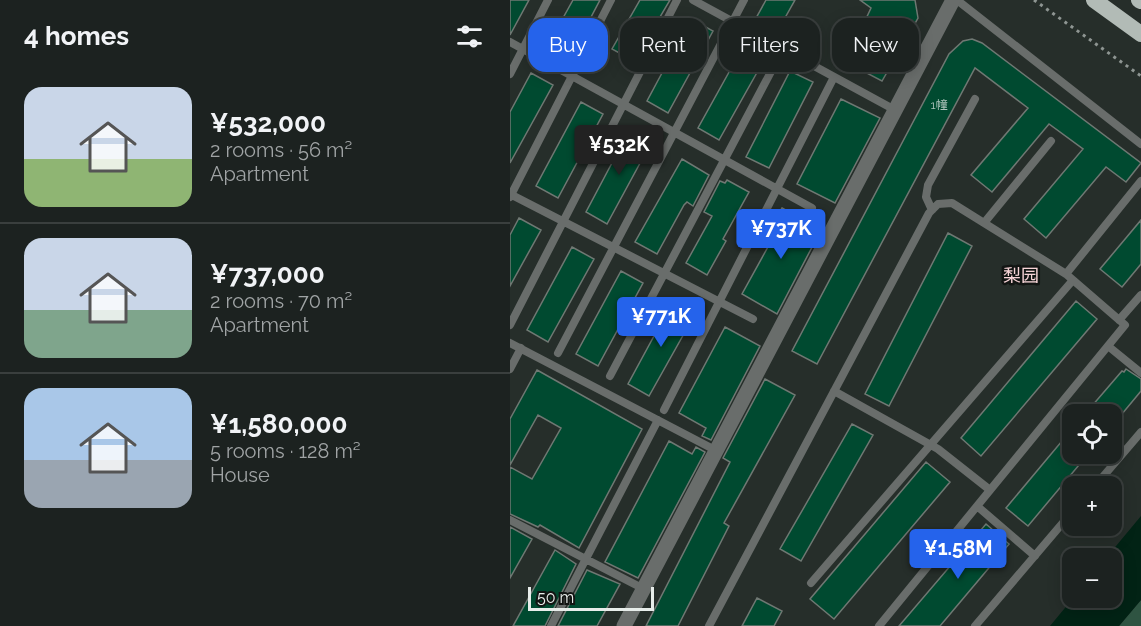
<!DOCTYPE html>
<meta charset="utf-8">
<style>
:root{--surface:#1c2220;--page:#292f2d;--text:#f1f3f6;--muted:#a0a4a5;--line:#3a3f3e;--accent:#2563eb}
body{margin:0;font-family:Raleway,"Noto Sans SC",sans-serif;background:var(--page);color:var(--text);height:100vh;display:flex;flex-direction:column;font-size:22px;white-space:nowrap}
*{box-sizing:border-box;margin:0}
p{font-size:20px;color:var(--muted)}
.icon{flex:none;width:33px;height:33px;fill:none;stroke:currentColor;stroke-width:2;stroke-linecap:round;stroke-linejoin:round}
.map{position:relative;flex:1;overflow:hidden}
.panel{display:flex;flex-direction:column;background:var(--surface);width:510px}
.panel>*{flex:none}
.top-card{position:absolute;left:18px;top:18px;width:522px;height:54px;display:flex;gap:12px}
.tools{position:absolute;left:552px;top:404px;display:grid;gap:12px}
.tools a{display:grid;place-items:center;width:60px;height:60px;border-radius:12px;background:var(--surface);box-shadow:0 3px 15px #0003,0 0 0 2px var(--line);font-size:30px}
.scale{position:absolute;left:18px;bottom:15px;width:126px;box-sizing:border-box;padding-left:6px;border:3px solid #e7edea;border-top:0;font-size:16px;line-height:21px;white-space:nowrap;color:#e7edea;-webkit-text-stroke:4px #121513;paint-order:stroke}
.price{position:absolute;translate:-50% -51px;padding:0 14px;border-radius:6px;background:var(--accent);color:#fff;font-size:20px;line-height:39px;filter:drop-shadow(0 2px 3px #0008)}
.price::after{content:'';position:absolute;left:50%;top:36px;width:18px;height:14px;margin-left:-9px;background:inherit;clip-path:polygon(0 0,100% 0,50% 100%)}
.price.selected{background:#222;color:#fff}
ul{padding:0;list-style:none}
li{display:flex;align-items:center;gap:18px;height:150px;padding:0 24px}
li+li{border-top:2px solid var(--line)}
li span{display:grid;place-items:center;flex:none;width:168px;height:120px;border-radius:18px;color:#555}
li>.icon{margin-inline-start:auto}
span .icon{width:72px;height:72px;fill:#fffc;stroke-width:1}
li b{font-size:26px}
h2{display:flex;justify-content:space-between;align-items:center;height:72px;padding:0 24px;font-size:26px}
.chip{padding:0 21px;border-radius:18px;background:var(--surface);box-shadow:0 3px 15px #0003,0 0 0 2px var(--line);font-size:21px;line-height:54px}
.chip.selected{background:var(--accent);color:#fff}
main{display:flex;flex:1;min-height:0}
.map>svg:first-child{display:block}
.green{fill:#2f5442}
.water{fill:#022315}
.building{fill:#004a30;stroke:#6f7873;stroke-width:1.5}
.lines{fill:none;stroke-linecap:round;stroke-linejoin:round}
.path{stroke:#8e9592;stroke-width:3;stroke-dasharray:3 4.5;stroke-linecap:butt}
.service{stroke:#696d6b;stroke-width:8}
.minor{stroke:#696d6b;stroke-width:15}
.trunk{stroke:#b2bbb6;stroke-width:16}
.labels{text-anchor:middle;stroke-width:5;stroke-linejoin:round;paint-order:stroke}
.number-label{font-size:12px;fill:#adc4bc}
.quarter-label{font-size:18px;fill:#f7d4d7;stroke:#121513}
</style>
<main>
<section class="panel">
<h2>4 homes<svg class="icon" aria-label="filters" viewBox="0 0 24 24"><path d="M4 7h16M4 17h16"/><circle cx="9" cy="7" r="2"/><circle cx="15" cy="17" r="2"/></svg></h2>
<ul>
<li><span style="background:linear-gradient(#c9d6e8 60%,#8fb573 0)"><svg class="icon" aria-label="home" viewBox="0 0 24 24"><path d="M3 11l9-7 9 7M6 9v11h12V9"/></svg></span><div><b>¥532,000</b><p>2 rooms · 56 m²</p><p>Apartment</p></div></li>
<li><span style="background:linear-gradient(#c9d6e8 60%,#7fa58c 0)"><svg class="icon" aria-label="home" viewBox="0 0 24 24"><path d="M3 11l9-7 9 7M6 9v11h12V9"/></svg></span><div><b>¥737,000</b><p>2 rooms · 70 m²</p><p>Apartment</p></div></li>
<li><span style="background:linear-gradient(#a9c7e8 60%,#9aa5b1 0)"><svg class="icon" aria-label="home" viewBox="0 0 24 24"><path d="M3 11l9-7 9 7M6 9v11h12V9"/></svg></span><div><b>¥1,580,000</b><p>5 rooms · 128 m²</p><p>House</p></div></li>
</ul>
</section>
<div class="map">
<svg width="631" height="626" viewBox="0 0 631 626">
<rect width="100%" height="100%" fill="#262e2a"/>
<path class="green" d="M631 600V626H609Z"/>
<path class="water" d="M631 516V600L609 626H540L564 597H602V558H596Z"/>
<path class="building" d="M0 0H19L0 35Z
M63 0H90L60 57 38 45Z
M130 0H160L124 61 102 49Z
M256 0H285L267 32 245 20Z
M350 0H405L408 18 372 81 349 69 370 32 354 23 361 8Z
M181 19 203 31 158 113 137 101Z
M462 39 472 43 631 163 616 182 596 167 536 238 514 219 573 149 539 124 482 192 461 175 518 108 465 68 307 364 282 351 439 54 453 41Z
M233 47 254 60 209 140 188 128Z
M280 71 303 82 259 168 236 157Z
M21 73 43 85 0 163V112Z
M331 99 370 118 325 203 287 184Z
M71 102 93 114 48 198 26 186Z
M120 129 142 141 97 224 76 212Z
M172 159 199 175 183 206 177 202 174 205 147 254 125 242Z
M217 180 239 192 213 239 216 241 197 275 176 263 202 216 194 212 210 181 215 183Z
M272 208 311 230 267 314 232 294 259 245 253 241Z
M9 218 31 230 0 286V235Z
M631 220V264L612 287 590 269Z
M438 233 462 246 379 406 355 394Z
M62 247 84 259 38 342 17 330Z
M111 271 133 283 88 366 66 354Z
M163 301 185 314 139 396 118 384Z
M566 301 587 319 471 456 451 438Z
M215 327 250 346 201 440 192 436 196 428 169 413Z
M616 369 631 379V391L602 426V414H575L612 371 614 372Z
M27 370 132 429 69 548 30 525 28 527 0 514V467L22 479 51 428 28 415 0 465V419Z
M255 379 285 395 214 523 219 526 168 626H136L220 462 213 458Z
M342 424 363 435 291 561 270 549Z
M562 429V453H579L518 526 496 508Z
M159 441 182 454 186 447 195 452 128 578 95 562Z
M416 462 440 482 324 619 300 599Z
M476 524 499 544 430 626H389Z
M0 527 22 539 0 578Z
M45 550 66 564 35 626H3Z
M77 570 110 584 87 626H48Z
M247 598 272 611 264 626H232Z"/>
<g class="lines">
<path class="path" d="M524 0 631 76"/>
<path class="service" d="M183 0 385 110
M447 0 631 144
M0 42 302 208
M0 74 38 0
M0 194 243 319
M0 197 101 0
M422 210 416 197 418 185 465 99
M474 223 541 141
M609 320 631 295
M0 325 167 0
M0 343 207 451
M598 346 631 373
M48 353 234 0
M0 369 11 348
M100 376 273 49
M324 391 428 449 480 490
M154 410 324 77
M585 486 631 432
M467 506 525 556
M0 520 134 589
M301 583 563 280
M41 626 148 420
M199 626 419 213 428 204 442 203 556 274 631 181
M369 626 615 325 556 274
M465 626 562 512"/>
<path class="minor" d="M114 626 443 0"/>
<path class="trunk" d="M584 0 631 34
M629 0 631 1"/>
</g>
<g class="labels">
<g class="number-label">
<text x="429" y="109">1幢</text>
</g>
<g class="quarter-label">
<text x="511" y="282">梨园</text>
</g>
</g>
</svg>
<div class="tools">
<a><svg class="icon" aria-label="locate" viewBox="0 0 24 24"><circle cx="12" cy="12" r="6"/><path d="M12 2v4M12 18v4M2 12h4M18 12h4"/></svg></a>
<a>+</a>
<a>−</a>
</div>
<div class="scale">50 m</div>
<b class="price selected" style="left:109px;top:176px">¥532K</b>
<b class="price" style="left:271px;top:260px">¥737K</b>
<b class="price" style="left:151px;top:348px">¥771K</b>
<b class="price" style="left:448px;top:580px">¥1.58M</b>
<div class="top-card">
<a class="chip selected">Buy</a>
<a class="chip">Rent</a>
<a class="chip">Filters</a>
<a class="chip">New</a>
</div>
</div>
</main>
